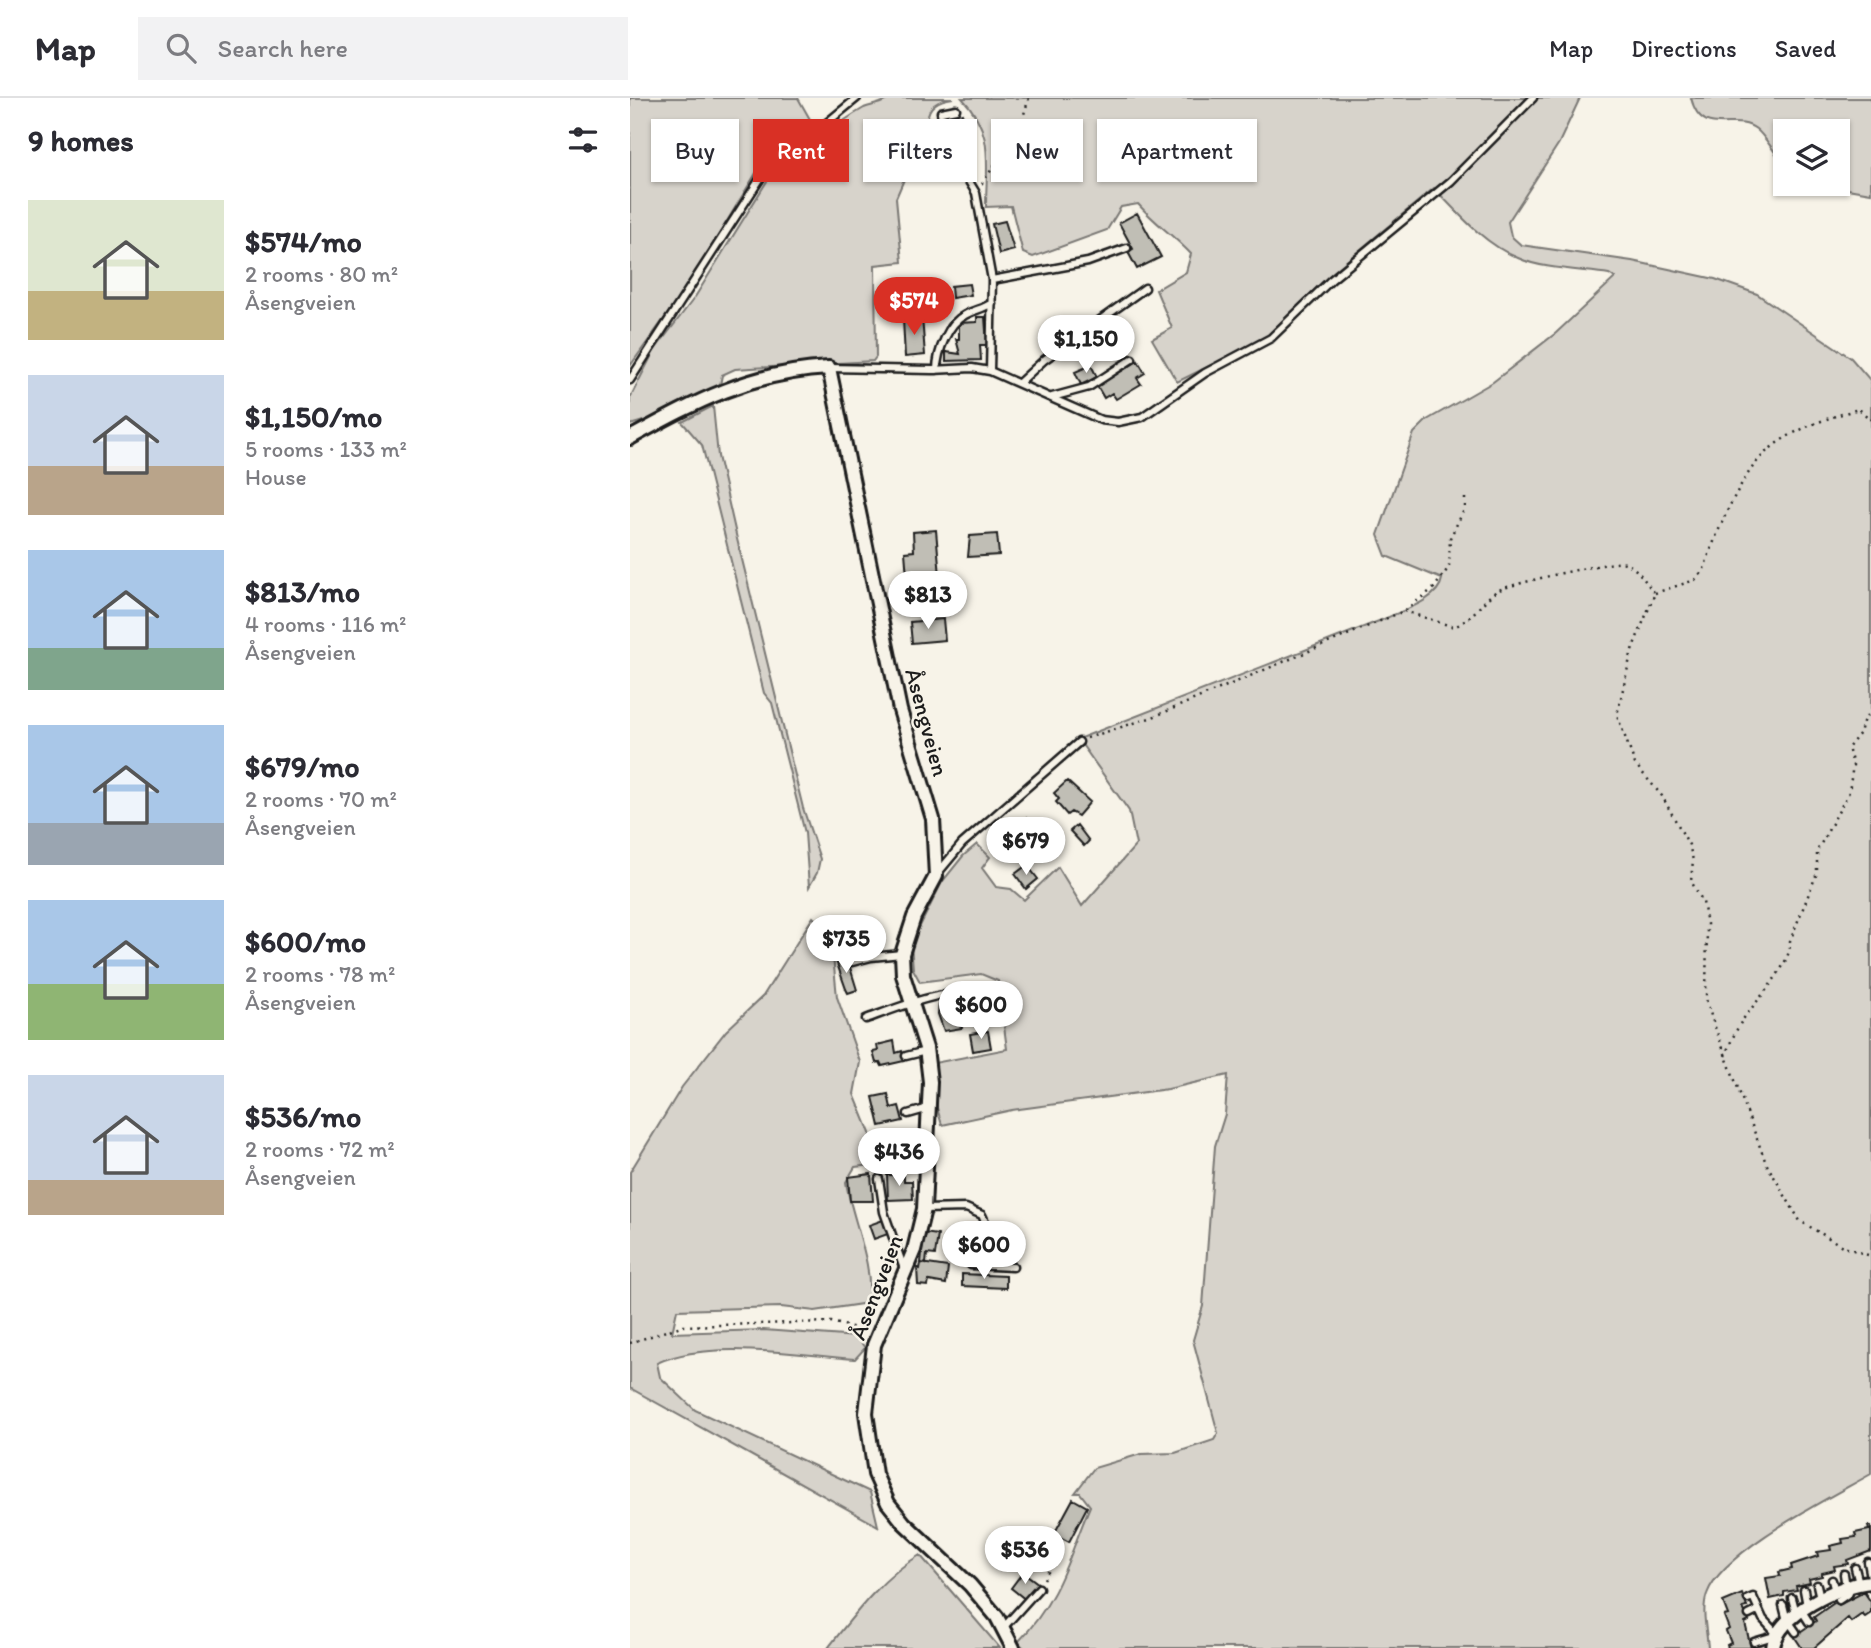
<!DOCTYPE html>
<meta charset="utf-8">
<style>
:root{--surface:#fff;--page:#f2f2f3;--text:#2b2b33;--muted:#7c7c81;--line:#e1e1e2;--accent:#d93025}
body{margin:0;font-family:Itim,sans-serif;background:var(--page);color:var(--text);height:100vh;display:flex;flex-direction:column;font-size:26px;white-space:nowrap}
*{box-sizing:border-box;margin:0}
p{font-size:23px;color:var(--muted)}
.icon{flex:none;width:38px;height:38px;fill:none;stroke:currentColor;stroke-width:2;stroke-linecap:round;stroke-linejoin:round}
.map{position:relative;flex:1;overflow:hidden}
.sheet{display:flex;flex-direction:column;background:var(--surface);width:630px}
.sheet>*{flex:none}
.top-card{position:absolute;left:21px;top:21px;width:665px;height:63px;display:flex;gap:14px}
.tools{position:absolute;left:1143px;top:21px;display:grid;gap:14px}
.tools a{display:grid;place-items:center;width:77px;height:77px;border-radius:0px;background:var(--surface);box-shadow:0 2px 5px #0004;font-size:35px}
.price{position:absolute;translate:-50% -60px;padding:0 16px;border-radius:24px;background:#fff;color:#222;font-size:23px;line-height:46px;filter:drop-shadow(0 2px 4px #0008)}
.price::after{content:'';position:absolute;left:50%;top:42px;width:21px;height:16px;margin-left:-10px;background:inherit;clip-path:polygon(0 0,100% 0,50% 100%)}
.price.selected{background:var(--accent);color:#fff}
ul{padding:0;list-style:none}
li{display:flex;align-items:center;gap:21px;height:175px;padding:0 28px}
li span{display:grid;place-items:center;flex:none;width:196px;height:140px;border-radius:0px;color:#555}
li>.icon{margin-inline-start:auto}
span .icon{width:84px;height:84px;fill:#fffc;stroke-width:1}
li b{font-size:30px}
h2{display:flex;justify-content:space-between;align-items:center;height:84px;padding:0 28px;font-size:30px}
.pill{padding:0 24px;border-radius:0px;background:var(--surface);box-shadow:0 2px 5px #0004;font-size:24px;line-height:63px}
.pill.selected{background:var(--accent);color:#fff}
header{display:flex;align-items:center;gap:42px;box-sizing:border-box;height:98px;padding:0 35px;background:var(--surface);border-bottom:2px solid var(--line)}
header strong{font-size:33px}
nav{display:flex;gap:38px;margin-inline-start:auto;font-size:24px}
.search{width:490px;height:63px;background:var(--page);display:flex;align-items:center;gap:18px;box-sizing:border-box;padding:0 24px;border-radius:0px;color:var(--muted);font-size:26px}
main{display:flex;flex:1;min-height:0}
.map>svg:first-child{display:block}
.green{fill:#d7d3cb;stroke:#7a7874;stroke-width:2}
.building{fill:#c0beb5;stroke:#1c1c1c;stroke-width:2}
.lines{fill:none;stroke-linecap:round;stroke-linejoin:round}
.service-casing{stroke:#1c1c1c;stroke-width:11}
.minor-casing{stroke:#1c1c1c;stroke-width:18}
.path{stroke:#1c1c1c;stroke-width:2.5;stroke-dasharray:2 5;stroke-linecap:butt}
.service{stroke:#f7f3e8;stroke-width:6}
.minor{stroke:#f7f3e8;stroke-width:12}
.labels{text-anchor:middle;stroke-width:5;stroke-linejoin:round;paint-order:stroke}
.street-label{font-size:23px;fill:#1c1c1c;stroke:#f7f3e8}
</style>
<header>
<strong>Map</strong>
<div class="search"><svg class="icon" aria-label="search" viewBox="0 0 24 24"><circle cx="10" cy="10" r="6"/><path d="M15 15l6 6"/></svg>Search here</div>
<nav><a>Map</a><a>Directions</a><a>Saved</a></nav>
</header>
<main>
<section class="sheet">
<h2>9 homes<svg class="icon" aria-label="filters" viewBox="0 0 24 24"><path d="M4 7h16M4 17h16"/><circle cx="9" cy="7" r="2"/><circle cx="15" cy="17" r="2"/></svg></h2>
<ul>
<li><span style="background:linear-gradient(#dfe7d0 65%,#c2b280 0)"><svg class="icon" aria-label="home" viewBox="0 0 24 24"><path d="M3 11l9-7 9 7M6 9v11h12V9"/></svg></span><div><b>$574/mo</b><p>2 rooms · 80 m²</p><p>Åsengveien</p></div></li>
<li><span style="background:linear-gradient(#c9d6e8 65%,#b9a48a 0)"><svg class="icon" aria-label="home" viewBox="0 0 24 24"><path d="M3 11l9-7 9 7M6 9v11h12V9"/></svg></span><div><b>$1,150/mo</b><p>5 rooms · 133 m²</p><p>House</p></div></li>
<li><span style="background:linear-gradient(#a9c7e8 70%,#7fa58c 0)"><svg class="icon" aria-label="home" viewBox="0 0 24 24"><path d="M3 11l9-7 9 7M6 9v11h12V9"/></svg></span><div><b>$813/mo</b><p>4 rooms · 116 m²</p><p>Åsengveien</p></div></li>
<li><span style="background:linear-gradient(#a9c7e8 70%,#9aa5b1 0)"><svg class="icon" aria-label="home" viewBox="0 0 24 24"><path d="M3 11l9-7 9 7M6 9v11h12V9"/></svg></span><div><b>$679/mo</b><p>2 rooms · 70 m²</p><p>Åsengveien</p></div></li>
<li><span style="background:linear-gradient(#a9c7e8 60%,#8fb573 0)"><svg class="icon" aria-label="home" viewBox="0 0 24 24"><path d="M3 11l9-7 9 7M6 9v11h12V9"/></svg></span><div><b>$600/mo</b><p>2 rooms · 78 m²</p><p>Åsengveien</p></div></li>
<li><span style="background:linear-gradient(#c9d6e8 75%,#b9a48a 0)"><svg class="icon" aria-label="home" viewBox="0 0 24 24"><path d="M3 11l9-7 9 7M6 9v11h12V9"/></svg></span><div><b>$536/mo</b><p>2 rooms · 72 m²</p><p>Åsengveien</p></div></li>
</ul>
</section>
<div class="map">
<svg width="1241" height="1550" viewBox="0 0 1241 1550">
<rect width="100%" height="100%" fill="#f7f3e8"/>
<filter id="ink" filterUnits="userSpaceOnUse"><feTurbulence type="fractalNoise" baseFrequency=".0143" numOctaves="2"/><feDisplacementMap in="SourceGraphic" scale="14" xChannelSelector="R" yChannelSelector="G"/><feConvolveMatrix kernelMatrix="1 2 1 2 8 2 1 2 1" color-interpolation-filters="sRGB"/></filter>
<g filter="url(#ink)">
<path class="green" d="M0 0H168L181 23 152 46 126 75 59 186 0 268Z
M259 0H323C284 5 299 35 308 59L292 69 293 74 286 79H275L266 100 272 164 245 167 246 259 243 263 105 271 92 277 90 287 30 318 0 327V300L24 253 65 199 139 80 163 63 173 66C180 44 215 21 234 10 243 6 254 6 259 0Z
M332 0H950L929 45 878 124 881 138 891 147 1002 163 1085 181 1127 196 1221 260 1241 283V1376C1201 1399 1092 1453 1077 1496 1071 1512 1077 1534 1078 1550H394L388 1544C430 1501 438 1460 460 1408L450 1395H445L464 1370 511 1356 545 1355 584 1342 588 1335 563 1242 573 1208 585 1048 595 1016 598 977 538 991 382 1012 312 1027 307 1010 304 965 377 951 368 883 351 876 290 884 283 871 281 846 312 784 333 758 347 746 360 759 352 770 366 789 381 791 394 802 428 769 452 808 506 747 499 713 448 641 754 521C771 513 809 502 812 481L756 458 748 437 784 335 797 322 863 284 926 235 985 180 979 176C953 172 911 171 888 160 854 146 829 116 804 90L701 176 634 241 547 284 522 241 542 230 526 192 556 174 561 156C544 138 525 125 508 106L491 109 477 132 403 159 393 155 381 108 356 109C356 65 365 35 332 0Z
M1061 0H1241V95L1188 86H1208V33H1155V66C1144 56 1137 40 1126 31 1105 14 1072 43 1061 0Z
M83 308 88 358 107 441 173 710 190 761 187 775 179 789 175 735 142 605 134 595 72 347 52 324Z
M183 819 201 838 207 899 230 964 224 996 240 1035 241 1067 225 1069 216 1084C222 1122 245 1168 238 1205L185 1213 151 1209 47 1212 42 1235 134 1232 227 1239 235 1250 225 1261C167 1257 80 1241 27 1265L30 1279 65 1312 240 1394 248 1428 0 1290V1074L52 989 96 933 133 898Z
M290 1457 370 1550H198C224 1517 253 1478 290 1457Z"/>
<path class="building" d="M332 16 344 50 326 57 314 22Z
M507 115 531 159 507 171 498 154 503 151 489 125Z
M375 123 384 152 369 156 362 126Z
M339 186 341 197 322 200 321 188Z
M292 219 295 257 275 259 273 221Z
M347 219H355L357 247H350L351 262 316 263V254L330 256 326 241H329V225L347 224Z
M508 263 515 275 507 280 511 286 486 301 482 295 474 300 467 288Z
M461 267 467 279 451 287 445 274Z
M306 432 312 501 279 504 275 454 284 453 283 434Z
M367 436 369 457 338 459 340 438Z
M313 521 315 542 282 545 280 524Z
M437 683 460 704 448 718 441 714 437 717 426 704 429 701 424 695Z
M396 720 407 733 384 751 376 736Z
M447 727 459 743 454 748 440 733Z
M397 767 408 781 396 791 385 776Z
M237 832 242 850 225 858 218 837Z
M211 858 214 867 219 866 227 892 218 895 216 891 205 860Z
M327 903 332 930 314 933 308 916 309 906Z
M358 933 361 950 343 953 340 936Z
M264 943 266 955 272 953 274 963 252 968 250 964 246 965 243 954 248 953 247 947Z
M258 996 261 1010 269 1008 273 1023 250 1028 243 999Z
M241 1076 243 1103H220L218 1079Z
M257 1077H274V1083H282L283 1101 258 1102Z
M253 1122 258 1136 244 1141 239 1127Z
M294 1135 308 1137 305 1157 297 1156 296 1166 291 1165Z
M291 1165 318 1169 316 1186 299 1183 298 1188 288 1187 287 1170 290 1171Z
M332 1176 376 1178V1190L332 1188Z
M443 1401 457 1409 439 1444 424 1436Z
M1238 1428H1241V1453L1217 1462 1218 1466 1204 1468 1205 1472 1192 1475V1478L1179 1481 1180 1485 1166 1488 1167 1492 1154 1494V1498L1140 1501 1136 1480 1150 1478 1149 1474 1162 1471 1161 1467 1188 1458 1187 1454 1201 1452 1200 1448 1213 1445 1212 1441 1226 1439 1225 1435 1239 1432Z
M393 1474 409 1486 396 1502 381 1490Z
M1234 1494 1241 1504V1515L1235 1519 1232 1516 1221 1524 1218 1520 1184 1550H1172L1164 1538 1186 1523 1184 1519 1207 1503 1209 1507Z
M1112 1496 1117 1509 1113 1510 1119 1523 1115 1525 1121 1550H1098L1097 1547 1101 1545 1096 1533 1099 1531 1094 1518 1098 1517 1093 1504Z"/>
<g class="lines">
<g class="service-casing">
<path id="service" d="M326 11 311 14 315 44 346 95 362 182 360 273
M362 182 458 164 497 150
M199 270 302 272 342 270 360 273 471 322 488 324 512 319 575 275 641 240 701 182 821 83 903 0
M307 272C307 254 318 225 335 217 344 212 353 211 362 205
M0 282 132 78 227 0
M389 285 414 262 515 190
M422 299 459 289 502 261
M307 776 332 746 449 644
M222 864 241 859 272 856
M236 921C259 913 321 887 343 898L349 926
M276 958 296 953
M278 1016 299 1010
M249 1081 254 1114 274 1171
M294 1111 336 1110 352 1117 361 1137V1168
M341 1167 383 1169
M1238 1464 1241 1479
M1225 1470 1229 1485
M1214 1476 1216 1489
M1202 1482 1205 1494
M1187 1487 1190 1500
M1174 1492 1177 1508
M1162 1500 1166 1515
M1118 1501 1123 1499 1133 1521 1146 1535
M1209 1502 1219 1495 1220 1489
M1153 1507 1157 1523
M1172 1513 1179 1524
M1119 1517 1129 1512
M1159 1524 1166 1534
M373 1530 409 1490
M1124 1544 1144 1538"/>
</g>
<g class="minor-casing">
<path id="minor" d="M0 340C67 303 121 274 199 270L270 612 303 721 306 778 284 819 272 856 273 877 296 950 300 984 294 1111 284 1152 244 1247 236 1315 245 1376 258 1405 274 1425 340 1487 367 1519 383 1550
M1143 1550C1146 1517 1210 1486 1241 1484"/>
</g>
<path class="path" d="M352 86 373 54 385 45 399 0
M1025 495 1065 482 1074 471C1085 438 1108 382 1133 357 1155 334 1199 319 1229 311L1241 322
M774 513 824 529C845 520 854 499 869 492 881 486 987 461 995 465 1009 470 1015 485 1025 495L1002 552 987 617 1005 666 1032 698 1059 747 1063 762 1061 783 1073 804 1077 826 1076 901 1082 921 1136 1065 1170 1123 1214 1149 1241 1158
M457 640 523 619 774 513 804 490 819 469 820 440 835 410V398
M1095 958C1099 947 1106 932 1112 923 1125 903 1162 868 1160 843L1187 775V753L1219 694 1223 667 1218 650 1230 635 1234 620 1241 614
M0 1245 51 1228 201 1224 238 1233
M414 1481 431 1451"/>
<use href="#service" class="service"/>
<use href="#minor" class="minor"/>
</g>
</g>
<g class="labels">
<g class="street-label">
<text transform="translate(297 624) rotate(75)" y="8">Åsengveien</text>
<text transform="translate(246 1189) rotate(-69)" y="8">Åsengveien</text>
</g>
</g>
</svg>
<div class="tools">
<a><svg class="icon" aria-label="layers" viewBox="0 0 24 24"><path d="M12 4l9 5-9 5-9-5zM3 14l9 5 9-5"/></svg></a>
</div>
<b class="price selected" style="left:284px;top:239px">$574</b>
<b class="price" style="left:456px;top:277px">$1,150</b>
<b class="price" style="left:298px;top:533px">$813</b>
<b class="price" style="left:396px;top:779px">$679</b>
<b class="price" style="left:216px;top:877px">$735</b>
<b class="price" style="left:351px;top:943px">$600</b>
<b class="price" style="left:269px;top:1090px">$436</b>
<b class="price" style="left:354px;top:1183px">$600</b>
<b class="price" style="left:395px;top:1488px">$536</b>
<div class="top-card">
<a class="pill">Buy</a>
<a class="pill selected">Rent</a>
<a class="pill">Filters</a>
<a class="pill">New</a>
<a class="pill">Apartment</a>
</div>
</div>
</main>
